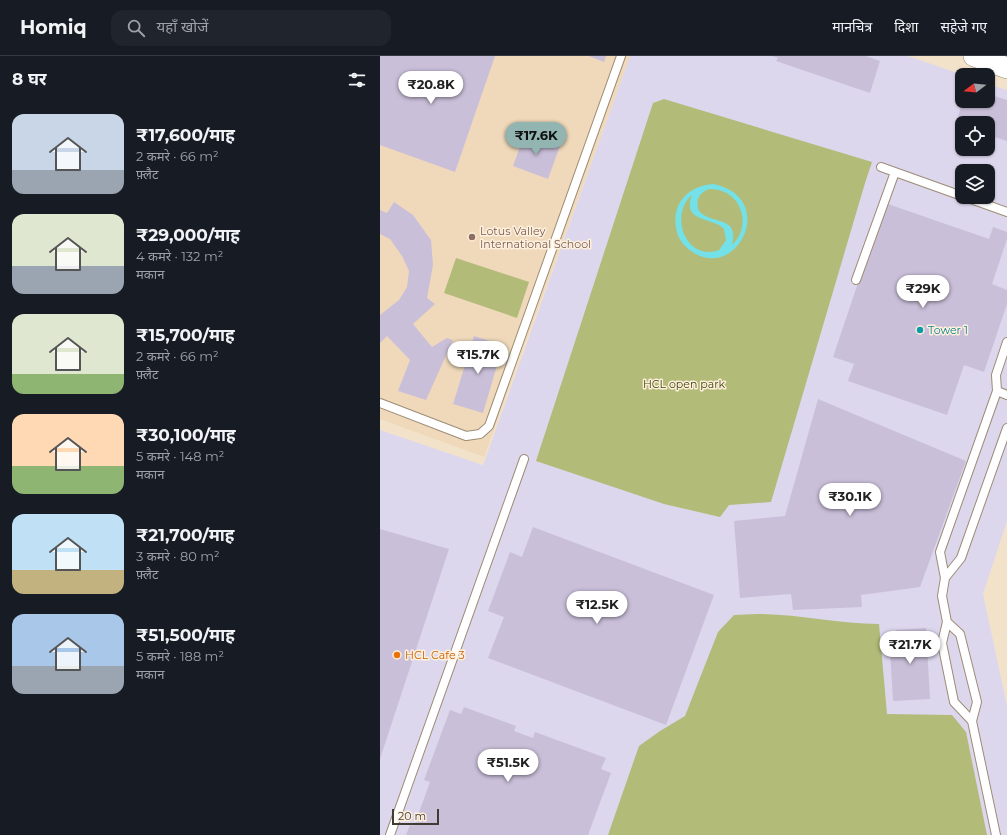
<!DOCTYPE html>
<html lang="hi">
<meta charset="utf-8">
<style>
:root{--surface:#171b24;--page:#20242c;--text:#f1f3f6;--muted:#9ea1a6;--line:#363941;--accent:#93b5b2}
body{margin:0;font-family:Montserrat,"Noto Sans Devanagari",sans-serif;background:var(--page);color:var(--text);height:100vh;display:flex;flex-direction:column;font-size:15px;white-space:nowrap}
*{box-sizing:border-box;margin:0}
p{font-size:13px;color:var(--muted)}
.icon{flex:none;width:22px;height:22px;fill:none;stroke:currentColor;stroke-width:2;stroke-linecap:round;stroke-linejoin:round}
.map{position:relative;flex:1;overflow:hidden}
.details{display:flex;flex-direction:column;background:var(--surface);width:380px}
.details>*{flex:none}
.needle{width:26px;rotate:254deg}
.buttons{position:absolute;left:575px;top:12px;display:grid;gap:8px}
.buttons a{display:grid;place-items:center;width:40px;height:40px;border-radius:8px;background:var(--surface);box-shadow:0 1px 3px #0004;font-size:20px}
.scale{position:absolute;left:12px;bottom:10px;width:47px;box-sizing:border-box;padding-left:4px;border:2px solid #423b31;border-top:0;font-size:11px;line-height:14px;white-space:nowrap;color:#423b31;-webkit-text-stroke:3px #fef0dc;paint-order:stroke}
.price{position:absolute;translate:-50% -34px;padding:0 9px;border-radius:14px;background:#fff;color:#222;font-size:13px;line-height:26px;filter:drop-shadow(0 1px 2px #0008)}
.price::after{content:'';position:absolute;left:50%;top:24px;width:12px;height:9px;margin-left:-6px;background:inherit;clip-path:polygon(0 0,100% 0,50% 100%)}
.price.selected{background:var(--accent);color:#111}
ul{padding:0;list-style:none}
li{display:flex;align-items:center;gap:12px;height:100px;padding:0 12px}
li span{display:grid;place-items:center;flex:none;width:112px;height:80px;border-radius:12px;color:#555}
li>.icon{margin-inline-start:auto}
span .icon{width:48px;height:48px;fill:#fffc;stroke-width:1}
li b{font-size:17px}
h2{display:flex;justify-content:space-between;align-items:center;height:48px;padding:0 12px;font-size:17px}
header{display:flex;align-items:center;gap:24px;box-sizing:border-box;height:56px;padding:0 20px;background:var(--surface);border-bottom:1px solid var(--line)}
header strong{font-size:19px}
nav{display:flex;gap:22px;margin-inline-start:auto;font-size:14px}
.search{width:280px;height:36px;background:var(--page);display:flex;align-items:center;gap:10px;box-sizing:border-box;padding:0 14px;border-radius:12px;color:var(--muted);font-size:15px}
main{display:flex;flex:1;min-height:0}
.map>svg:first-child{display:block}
.commercial{fill:#dcd7ed;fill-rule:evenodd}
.built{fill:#efd9ba}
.green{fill:#b2bb78}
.water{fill:#74e0e7;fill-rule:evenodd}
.building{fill:#cabfd9}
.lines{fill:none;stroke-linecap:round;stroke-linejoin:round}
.service-casing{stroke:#9c8c76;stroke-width:10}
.tertiary-casing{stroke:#9c8c76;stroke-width:22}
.service{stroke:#fff;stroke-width:8}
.tertiary{stroke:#fff;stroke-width:21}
.education-dot{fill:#8d6e63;stroke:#fef0dc;stroke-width:1.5}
.culture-dot{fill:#0f9aa8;stroke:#fef0dc;stroke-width:1.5}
.food-dot{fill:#e8710a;stroke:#fef0dc;stroke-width:1.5}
.labels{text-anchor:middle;stroke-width:3;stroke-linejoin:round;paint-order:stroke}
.education-label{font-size:11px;fill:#785e54;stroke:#fef0dc;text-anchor:start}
.culture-label{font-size:11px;fill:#0d838f;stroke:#fef0dc;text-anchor:start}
.park-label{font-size:11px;fill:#3f4409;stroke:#fef0dc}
.food-label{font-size:11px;fill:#c56008;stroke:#fef0dc;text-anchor:start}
</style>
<header>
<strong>Homiq</strong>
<div class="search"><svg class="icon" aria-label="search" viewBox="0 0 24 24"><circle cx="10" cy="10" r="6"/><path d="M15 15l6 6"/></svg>यहाँ खोजें</div>
<nav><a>मानचित्र</a><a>दिशा</a><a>सहेजे गए</a></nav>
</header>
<main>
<section class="details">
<h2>8 घर<svg class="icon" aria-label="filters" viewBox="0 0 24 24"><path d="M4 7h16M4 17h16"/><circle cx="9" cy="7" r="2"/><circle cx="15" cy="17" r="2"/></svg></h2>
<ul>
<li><span style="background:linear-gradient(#c9d6e8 70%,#9aa5b1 0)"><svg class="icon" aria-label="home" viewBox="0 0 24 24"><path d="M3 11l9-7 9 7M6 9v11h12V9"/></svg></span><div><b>₹17,600/माह</b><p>2 कमरे · 66 m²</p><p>फ़्लैट</p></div></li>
<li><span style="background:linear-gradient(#dfe7d0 65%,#9aa5b1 0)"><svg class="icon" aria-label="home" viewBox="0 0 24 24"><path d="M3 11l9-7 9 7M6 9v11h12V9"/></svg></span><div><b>₹29,000/माह</b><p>4 कमरे · 132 m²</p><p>मकान</p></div></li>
<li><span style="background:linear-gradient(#dfe7d0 75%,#8fb573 0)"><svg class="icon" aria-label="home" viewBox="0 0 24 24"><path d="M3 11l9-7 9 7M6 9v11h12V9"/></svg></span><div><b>₹15,700/माह</b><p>2 कमरे · 66 m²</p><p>फ़्लैट</p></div></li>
<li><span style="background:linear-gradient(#ffd9b3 65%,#8fb573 0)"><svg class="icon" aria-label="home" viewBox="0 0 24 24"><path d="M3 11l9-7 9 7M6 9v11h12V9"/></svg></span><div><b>₹30,100/माह</b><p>5 कमरे · 148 m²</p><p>मकान</p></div></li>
<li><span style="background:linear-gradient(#bfe0f5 70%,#c2b280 0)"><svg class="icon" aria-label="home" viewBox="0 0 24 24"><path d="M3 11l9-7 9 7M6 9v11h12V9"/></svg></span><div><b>₹21,700/माह</b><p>3 कमरे · 80 m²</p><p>फ़्लैट</p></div></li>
<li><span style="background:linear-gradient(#a9c7e8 65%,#9aa5b1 0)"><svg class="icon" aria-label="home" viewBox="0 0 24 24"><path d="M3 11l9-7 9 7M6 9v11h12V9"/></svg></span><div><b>₹51,500/माह</b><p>5 कमरे · 188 m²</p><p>मकान</p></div></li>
</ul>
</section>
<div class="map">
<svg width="627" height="779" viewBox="0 0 627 779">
<rect width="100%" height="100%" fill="#f3e2ca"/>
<path class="commercial" d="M250 0H528L583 19 582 45H608V28L627 34V465L603 538 627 650V779H0V374L103 409ZM582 67H608V93H582ZM582 115H608V141H582Z"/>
<path class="built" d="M0 0H250L104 401 0 363Z"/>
<path class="green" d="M284 43 492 106 485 127 391 446 349 449 340 461 284 448 156 405 273 47Z
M76 202 149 226 137 262 64 237Z
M377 558C418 558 458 568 499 568L507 658 572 659 586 676 607 779H228L259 690 280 675 305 660 338 576 354 559Z"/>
<path class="water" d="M333 128C398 141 359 224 314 197 306 192 299 185 297 176 290 149 307 130 333 128ZM329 133C360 132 374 168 352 189 360 159 331 169 319 155 315 144 319 137 329 133ZM312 139C301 167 333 161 344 173L346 184 339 194C307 206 288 160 312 139Z"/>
<path class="building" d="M0 0H115L75 116 0 89Z
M209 0H226L224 6Z
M392 0H486L500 5 490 37 396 5 398 2Z
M608 38 627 44V85L608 79V67H582V71L575 69 583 45H608Z
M145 77 180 90 168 123 133 110Z
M14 146 33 159 51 184 53 209 47 242 55 248 33 268 52 291 67 282 73 284 46 344 18 335 30 304 7 280 0 287V259L19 244 27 231 29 215 22 200 10 183 0 178V154L7 157Z
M505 147 609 183 613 171 627 176V183L612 228 627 234V248L604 316 584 309 567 359 468 325 474 308 453 301Z
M94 280 123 289 103 357 73 348Z
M438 343 586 405 540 531 481 539 482 551 413 554 411 538 360 542 354 465 405 460Z
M153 471 334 539 286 669 108 602 124 561 108 555 130 496 142 501Z
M0 473 69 493 0 703Z
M546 572 550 643 513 645 509 578H516V574Z
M84 651 136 670 134 675 153 682 155 676 226 702 221 713 231 717 208 779H26L30 769 34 770 50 726 44 724 70 654 81 658Z"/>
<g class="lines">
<g class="service-casing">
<path id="service" d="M501 111 582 140
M585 141 627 156
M476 224 515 116
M617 335 627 339
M0 347 86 380 100 378 109 370 241 0
M565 522 581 502 627 372
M567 566 580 578 597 646 592 665
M10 779 144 403
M616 779 592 665 574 646 562 587 567 566 562 540 565 522 560 496 617 335 616 319 627 286"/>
</g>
<g class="tertiary-casing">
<path id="tertiary" d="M594 0 627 12"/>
</g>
<use href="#service" class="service"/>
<use href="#tertiary" class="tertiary"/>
</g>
<circle class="education-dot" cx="92" cy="181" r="4"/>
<circle class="culture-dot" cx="540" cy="274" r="4"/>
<circle class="food-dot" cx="17" cy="599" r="4"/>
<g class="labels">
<g class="education-label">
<text x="100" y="179">Lotus Valley<tspan x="100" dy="13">International School</tspan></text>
</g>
<g class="culture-label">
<text x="548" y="278">Tower 1</text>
</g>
<g class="park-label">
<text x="304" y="332">HCL open park</text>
</g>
<g class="food-label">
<text x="25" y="603">HCL Cafe 3</text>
</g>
</g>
</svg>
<div class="buttons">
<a><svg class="needle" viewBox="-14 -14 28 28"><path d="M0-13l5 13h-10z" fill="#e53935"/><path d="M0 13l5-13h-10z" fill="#9ea1a6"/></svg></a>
<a><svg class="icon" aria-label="locate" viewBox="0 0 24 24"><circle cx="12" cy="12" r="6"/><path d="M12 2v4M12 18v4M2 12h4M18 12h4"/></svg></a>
<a><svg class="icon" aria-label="layers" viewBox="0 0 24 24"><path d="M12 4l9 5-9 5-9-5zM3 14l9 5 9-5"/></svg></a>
</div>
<div class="scale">20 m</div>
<b class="price" style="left:51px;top:49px">₹20.8K</b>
<b class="price selected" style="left:156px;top:100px">₹17.6K</b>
<b class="price" style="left:543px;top:253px">₹29K</b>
<b class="price" style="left:98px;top:319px">₹15.7K</b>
<b class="price" style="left:470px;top:461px">₹30.1K</b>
<b class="price" style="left:217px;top:569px">₹12.5K</b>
<b class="price" style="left:530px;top:609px">₹21.7K</b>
<b class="price" style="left:128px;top:727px">₹51.5K</b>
</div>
</main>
